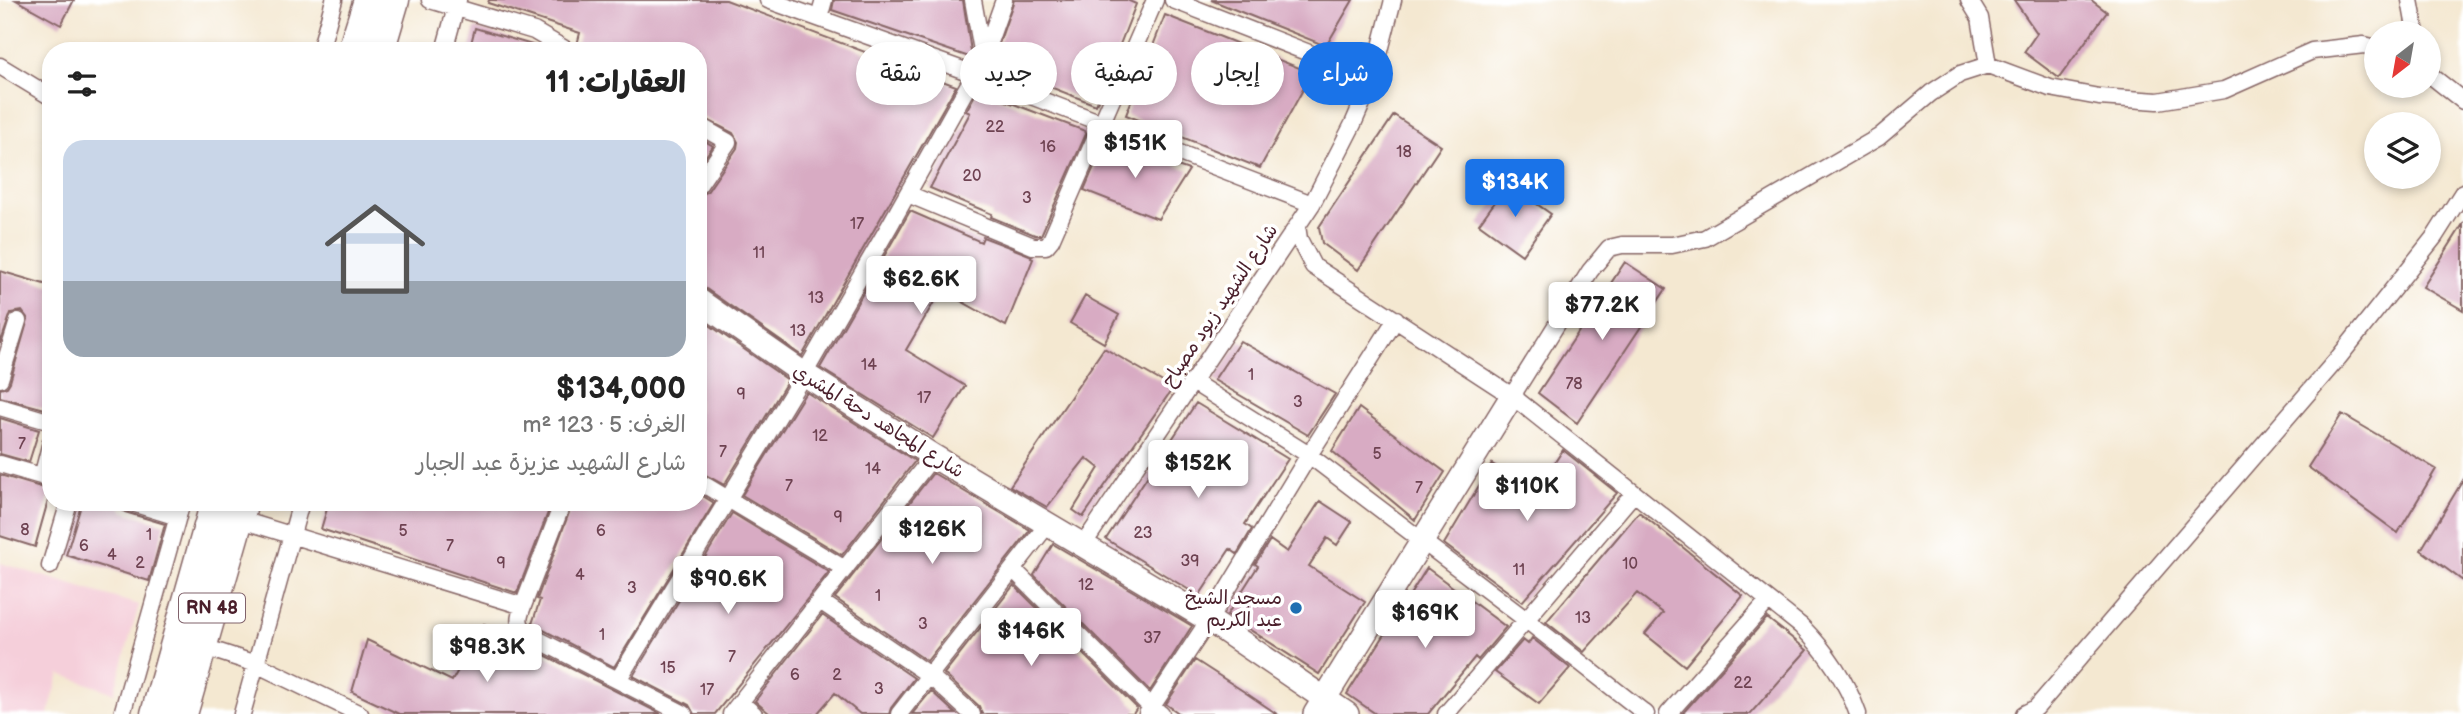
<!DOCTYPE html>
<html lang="ar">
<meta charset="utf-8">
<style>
:root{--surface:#fff;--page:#f2f2f2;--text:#222;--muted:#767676;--line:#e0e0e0;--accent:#1a73e8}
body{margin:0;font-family:"Balsamiq Sans","Playpen Sans Arabic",sans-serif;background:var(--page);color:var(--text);direction:rtl;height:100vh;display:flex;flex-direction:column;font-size:26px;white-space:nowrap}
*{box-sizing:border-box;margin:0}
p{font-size:23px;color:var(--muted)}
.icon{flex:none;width:38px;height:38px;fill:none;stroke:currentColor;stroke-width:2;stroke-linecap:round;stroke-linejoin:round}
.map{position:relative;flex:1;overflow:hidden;direction:ltr}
.drawer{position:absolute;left:42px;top:42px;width:665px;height:469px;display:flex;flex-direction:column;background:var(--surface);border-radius:28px;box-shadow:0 4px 10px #0003;direction:rtl}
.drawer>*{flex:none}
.guide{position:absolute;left:728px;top:42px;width:665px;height:63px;direction:rtl;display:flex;gap:14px}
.needle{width:46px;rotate:211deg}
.tools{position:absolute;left:2364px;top:21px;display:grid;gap:14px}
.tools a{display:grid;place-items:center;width:77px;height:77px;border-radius:50%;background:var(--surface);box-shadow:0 4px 10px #0003;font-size:35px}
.price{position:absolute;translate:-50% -60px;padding:0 16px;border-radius:7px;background:#fff;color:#222;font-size:23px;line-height:46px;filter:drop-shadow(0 2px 4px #0008)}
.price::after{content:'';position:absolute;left:50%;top:42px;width:21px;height:16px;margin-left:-10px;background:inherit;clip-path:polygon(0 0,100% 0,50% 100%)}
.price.active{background:var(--accent);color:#fff}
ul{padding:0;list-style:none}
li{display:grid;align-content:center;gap:14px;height:371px;padding:0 21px}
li+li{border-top:2px solid var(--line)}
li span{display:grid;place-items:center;height:217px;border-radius:21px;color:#555}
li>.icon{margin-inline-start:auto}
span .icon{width:126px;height:126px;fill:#fffc;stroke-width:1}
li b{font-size:30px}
h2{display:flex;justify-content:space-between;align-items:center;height:84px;padding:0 21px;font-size:30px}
.chip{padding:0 24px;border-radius:32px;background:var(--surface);box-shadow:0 4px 10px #0003;font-size:24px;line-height:63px}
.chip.active{background:var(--accent);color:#fff}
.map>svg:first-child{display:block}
.built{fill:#f5cfda}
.building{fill:#d8abc3}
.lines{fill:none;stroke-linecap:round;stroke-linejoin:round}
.street-casing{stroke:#866565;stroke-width:19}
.secondary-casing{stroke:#866565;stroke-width:26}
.highway-casing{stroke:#866565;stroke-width:33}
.street{stroke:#fff;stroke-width:16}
.secondary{stroke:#fff;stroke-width:23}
.highway{stroke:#fff;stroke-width:30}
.poi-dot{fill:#1f6fb2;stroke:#fff;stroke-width:2.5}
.labels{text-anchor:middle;stroke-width:7;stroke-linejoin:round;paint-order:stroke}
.number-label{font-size:16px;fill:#6e4251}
.shield{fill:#fff;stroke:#80626b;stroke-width:2}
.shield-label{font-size:18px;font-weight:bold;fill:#4a1f2b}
.street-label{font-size:19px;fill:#4a1f2b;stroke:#fff}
.poi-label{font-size:19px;fill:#4a1f2b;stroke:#fff;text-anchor:end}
</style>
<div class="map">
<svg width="2463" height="714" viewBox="0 0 2463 714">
<rect width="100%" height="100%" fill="#fff"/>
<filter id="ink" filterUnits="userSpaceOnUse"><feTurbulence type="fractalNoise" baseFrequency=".0143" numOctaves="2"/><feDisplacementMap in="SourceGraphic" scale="14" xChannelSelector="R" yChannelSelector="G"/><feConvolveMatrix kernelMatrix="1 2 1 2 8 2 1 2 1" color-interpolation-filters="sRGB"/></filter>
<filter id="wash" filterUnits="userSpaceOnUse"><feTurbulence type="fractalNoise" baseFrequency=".00686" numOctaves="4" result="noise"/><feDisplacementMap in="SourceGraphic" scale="28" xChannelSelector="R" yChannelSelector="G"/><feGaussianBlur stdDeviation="1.57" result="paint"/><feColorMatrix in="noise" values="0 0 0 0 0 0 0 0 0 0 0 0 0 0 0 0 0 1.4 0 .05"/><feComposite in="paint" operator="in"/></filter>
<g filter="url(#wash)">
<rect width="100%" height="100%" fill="#f4e8d1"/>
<path class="built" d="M0 563 139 605 114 693 60 674 48 714H0Z"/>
<g id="blocks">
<path class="building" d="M16 0H74L61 25Z
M489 0H726L956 86 802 356 706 289 698 286V196L707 192 737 148 738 142 733 133 698 115V51H578L577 45 580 33 488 3Z
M834 0H963L972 58 832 10Z
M1014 0H1127L1136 4 1096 105 992 64Z
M1211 0H1353L1326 46Z
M2014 0H2091L2107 12 2059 78 2024 52 2037 33Z
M1165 15 1312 73 1260 168 1126 115Z
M475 28 539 47 538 51H469Z
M982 92 1085 131 1086 134 1041 235H1035L991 217 992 214 930 188 970 113 966 111 976 93 980 95Z
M1394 115 1441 146 1358 270 1322 243 1319 227Z
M698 137 713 146 698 167Z
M1105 141 1189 170 1158 219 1084 190Z
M1508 184 1551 214 1522 255 1479 224Z
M910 211 981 242 983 237 1032 256 1031 258 1033 259 1006 326 941 290 906 350 965 386 933 438 820 368Z
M2463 224V310L2423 287Z
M1625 262 1666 289 1577 423 1538 393Z
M0 271 51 286V409L46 407 45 409 0 397V389L7 387 10 382 28 319 22 311 11 313 0 344Z
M1085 296 1119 315 1104 343 1070 323Z
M698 317 788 380 724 485 698 471Z
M1240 341 1335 394 1308 435 1214 380Z
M1104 348 1173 388 1083 517 1073 510 1099 468 1086 458 1047 507 1010 486Z
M806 392 915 461 842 555 742 495Z
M1196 403 1288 459 1245 524 1252 529 1237 554 1230 549 1199 596 1106 539Z
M1359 408 1445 472 1415 520 1332 451Z
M2342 414 2436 469 2398 533 2308 467Z
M0 418 39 430 29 462 0 454Z
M1563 450 1617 493 1522 602 1444 544 1492 464 1535 492Z
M933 473 1030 530 927 661 835 598Z
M0 475 51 490 35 547 0 536Z
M2463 480V581L2421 550Z
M698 493 714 503 614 667 532 624 540 600 537 599 573 502H698Z
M1320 501 1352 522 1337 545 1327 538 1309 566 1365 602 1319 674 1227 615 1258 566 1255 564 1270 540 1287 552Z
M82 502H119L121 509 125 512 165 524 149 581 66 555Z
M329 502H552L517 593 321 529Z
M1639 512 1743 596 1685 666 1645 634 1663 613 1637 593 1584 652 1546 622Z
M732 513 829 572 715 714H694L689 705 633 676Z
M1053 544 1192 626 1150 691 1034 575Z
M1427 568 1506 627 1478 660 1475 657 1428 714H1376L1347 694Z
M1014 585 1137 708 1133 714H982L979 706 944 674Z
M822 615 914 678 891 708 889 714H860L835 693 817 714H770L755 701Z
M1767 618 1807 650 1750 714H1682Z
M484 624 523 644 661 714H399L352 692 367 640 452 681Z
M1532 638 1570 668 1539 704 1495 672 1523 640 1528 644Z
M1195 660 1243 691 1277 714H1180L1166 704Z
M931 691 956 714H912Z"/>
</g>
</g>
<g filter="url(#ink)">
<use href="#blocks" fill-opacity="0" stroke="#866565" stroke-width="2"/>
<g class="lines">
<g class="street-casing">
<path id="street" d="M430 0 534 31 568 51
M768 0 974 74 1312 204
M973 0 983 56
M1173 0 1373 78
M1969 0 1980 18 1988 65
M2410 0 2416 33
M819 18 824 0
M320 51 334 0
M444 51 458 0
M0 66 51 97
M2429 74 2463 101
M698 125 728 142 698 186
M908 194 1033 246H1046L1051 240 1155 0
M1297 226 1299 239 1313 266 1512 396 1801 626C1826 651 1846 680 1858 714
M0 379 18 321
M1193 382 1309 455 1525 619 1646 714
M1512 396 1590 271 1609 248 1622 245H1672L1705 238 1879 137 1931 93 1960 74 1988 65 2050 88 2099 97 2158 101 2224 90 2312 51 2364 45 2376 48
M0 407 51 422
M0 464 51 479
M42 477 51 442
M698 481 845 569
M129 502 178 517
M238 519 523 606C518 619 517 623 527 634L684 714
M1083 545 1312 204 1353 124 1373 78 1393 0
M50 566 69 502
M1013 569 1151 707 1161 714
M820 601 929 675 972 714
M523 606 563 502
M201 646 256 664 360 714
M618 680 804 374 890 225 983 59 1004 0
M740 702 754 714
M122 714 182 502
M242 714 301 502
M731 714 933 456
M899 714 1048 524
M1147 714 1209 620 1309 455 1396 319
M1446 714 1634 493
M1668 714 1768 601
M2024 714 2036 708 2339 357 2435 236 2463 192"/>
</g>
<g class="secondary-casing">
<path id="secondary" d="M698 300 804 374 933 456 1209 620 1347 714
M1315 714 1512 396"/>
</g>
<g class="highway-casing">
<path id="highway" d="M353 51 369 0
M379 51 394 0
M156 714 216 502
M182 714 243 502"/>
</g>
<use href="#street" class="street"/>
<use href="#secondary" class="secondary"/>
<use href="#highway" class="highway"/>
</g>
</g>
<circle class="poi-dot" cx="1296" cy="608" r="7"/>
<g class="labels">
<g class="number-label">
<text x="995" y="132">22</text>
<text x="1048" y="152">16</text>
<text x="1404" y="157">18</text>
<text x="972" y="181">20</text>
<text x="1027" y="203">3</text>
<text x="857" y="229">17</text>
<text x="759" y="258">11</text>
<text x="816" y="303">13</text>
<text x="798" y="336">13</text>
<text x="869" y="370">14</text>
<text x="1251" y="380">1</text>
<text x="1574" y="389">78</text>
<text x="741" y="399">9</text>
<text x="924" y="403">17</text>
<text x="1298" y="407">3</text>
<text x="820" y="441">12</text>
<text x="22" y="449">7</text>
<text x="723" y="457">7</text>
<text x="1377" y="459">5</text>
<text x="873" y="474">14</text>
<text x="789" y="491">7</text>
<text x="1419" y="493">7</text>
<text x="838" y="522">9</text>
<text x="25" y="535">8</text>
<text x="403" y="536">5</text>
<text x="601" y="536">6</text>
<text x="1143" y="538">23</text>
<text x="149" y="540">1</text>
<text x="84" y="551">6</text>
<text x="450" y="551">7</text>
<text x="112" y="560">4</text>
<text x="1190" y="566">39</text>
<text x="140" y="568">2</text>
<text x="501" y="568">9</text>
<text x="1630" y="569">10</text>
<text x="1519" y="575">11</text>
<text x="580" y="580">4</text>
<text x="1086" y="590">12</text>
<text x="632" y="593">3</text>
<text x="878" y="601">1</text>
<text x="1583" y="623">13</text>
<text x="923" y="629">3</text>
<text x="602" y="640">1</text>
<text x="1152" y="643">37</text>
<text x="732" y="662">7</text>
<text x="668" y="673">15</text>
<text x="795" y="680">6</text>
<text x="837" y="680">2</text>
<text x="1743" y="688">22</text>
<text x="879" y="694">3</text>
<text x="707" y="695">17</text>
</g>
<rect class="shield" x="179" y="593.5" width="66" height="29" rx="5"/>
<g class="shield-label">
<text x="212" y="614">RN 48</text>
</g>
<g class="street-label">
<text transform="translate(1219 305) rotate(-56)" y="7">شارع الشهيد زيود مصباح</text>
<text transform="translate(879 420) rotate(32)" y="7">شارع المجاهد دحة المشري</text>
</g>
<g class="poi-label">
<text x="1282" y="604">مسجد الشيخ<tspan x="1282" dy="22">عبد الكريم</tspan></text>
</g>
</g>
</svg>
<div class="tools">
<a><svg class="needle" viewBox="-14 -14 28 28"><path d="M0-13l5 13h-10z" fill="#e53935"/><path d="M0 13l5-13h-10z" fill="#767676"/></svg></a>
<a><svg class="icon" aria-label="layers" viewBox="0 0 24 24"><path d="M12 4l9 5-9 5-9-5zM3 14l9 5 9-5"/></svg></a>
</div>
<b class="price" style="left:1135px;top:180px">$151K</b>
<b class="price active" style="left:1515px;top:219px">$134K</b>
<b class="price" style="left:921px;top:316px">$62.6K</b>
<b class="price" style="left:1602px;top:342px">$77.2K</b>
<b class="price" style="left:1198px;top:500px">$152K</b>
<b class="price" style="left:1527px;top:523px">$110K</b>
<b class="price" style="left:932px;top:566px">$126K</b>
<b class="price" style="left:728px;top:616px">$90.6K</b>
<b class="price" style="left:1425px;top:650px">$169K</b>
<b class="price" style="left:1031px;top:668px">$146K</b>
<b class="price" style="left:487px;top:684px">$98.3K</b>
<div class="guide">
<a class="chip active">شراء</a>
<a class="chip">إيجار</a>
<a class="chip">تصفية</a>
<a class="chip">جديد</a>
<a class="chip">شقة</a>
</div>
<section class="drawer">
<h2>العقارات: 11<svg class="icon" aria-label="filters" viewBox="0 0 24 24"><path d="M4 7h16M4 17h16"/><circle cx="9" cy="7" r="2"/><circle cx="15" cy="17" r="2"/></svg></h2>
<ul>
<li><span style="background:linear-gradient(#c9d6e8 65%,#9aa5b1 0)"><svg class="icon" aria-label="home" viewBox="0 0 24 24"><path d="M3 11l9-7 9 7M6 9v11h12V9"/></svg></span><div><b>$134,000</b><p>الغرف: 5 · 123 m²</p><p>شارع الشهيد عزيزة عبد الجبار</p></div></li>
</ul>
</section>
</div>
